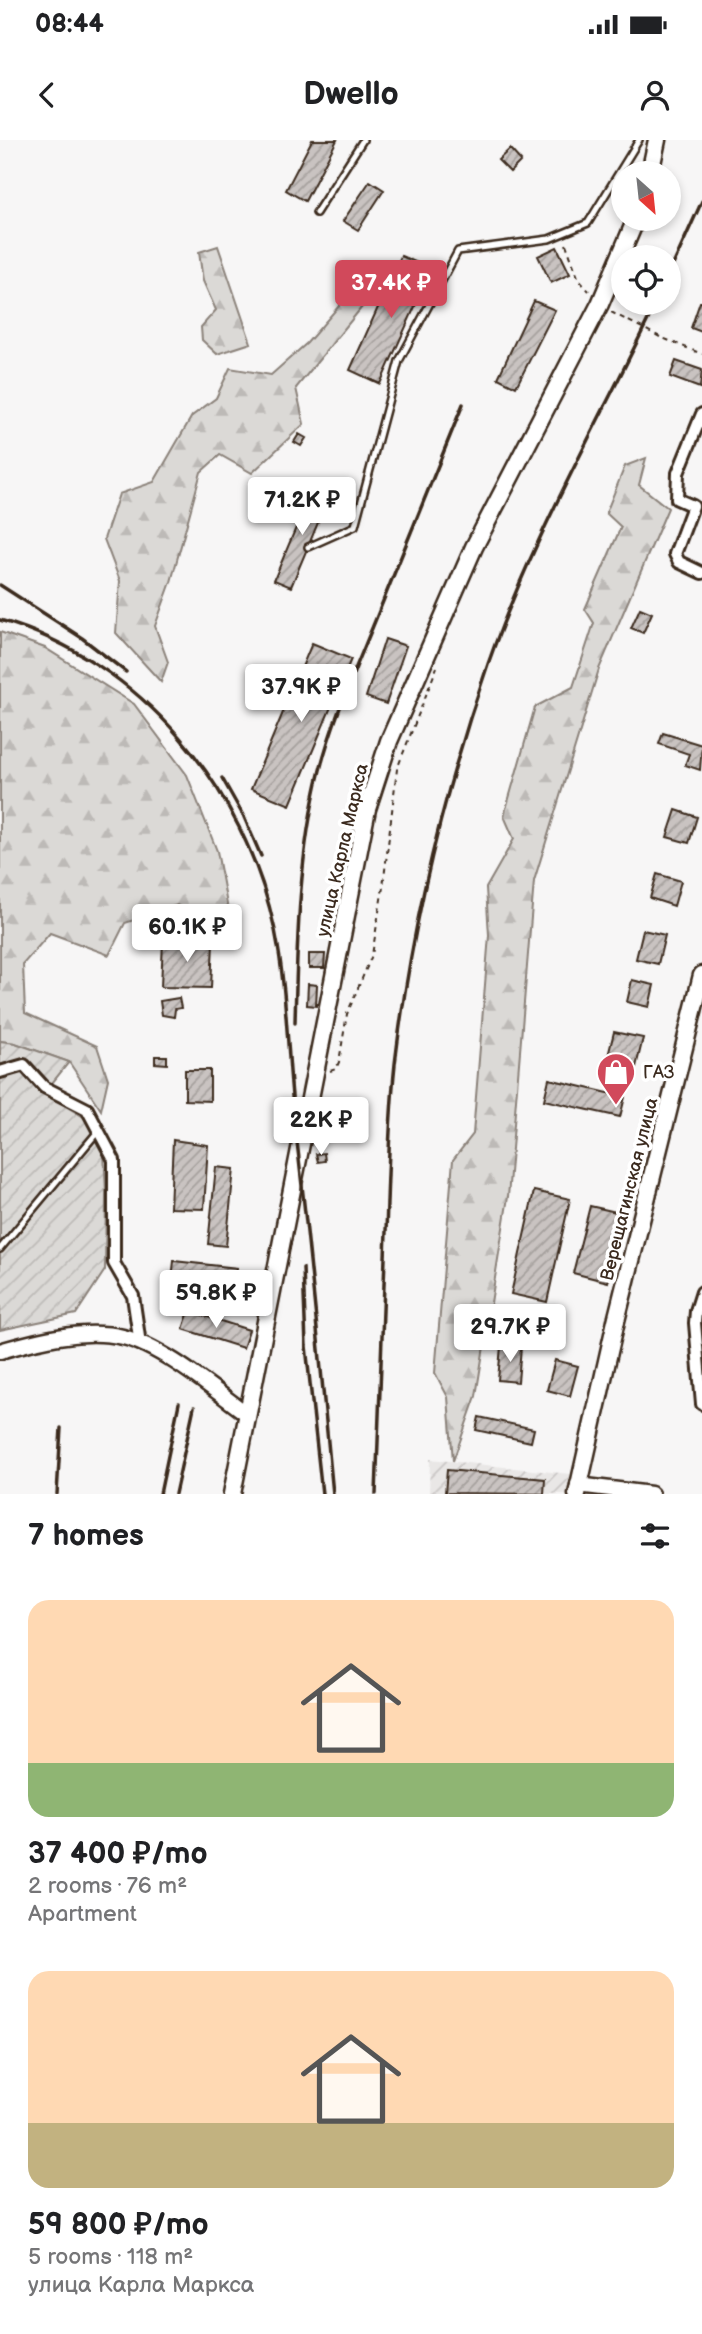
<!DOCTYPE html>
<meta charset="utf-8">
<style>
:root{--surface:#fff;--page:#f2f2f2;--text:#202124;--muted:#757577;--accent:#d1495b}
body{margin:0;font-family:"Balsamiq Sans",sans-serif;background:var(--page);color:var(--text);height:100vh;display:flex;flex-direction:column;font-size:26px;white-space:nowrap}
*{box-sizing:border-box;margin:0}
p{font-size:23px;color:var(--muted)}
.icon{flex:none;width:38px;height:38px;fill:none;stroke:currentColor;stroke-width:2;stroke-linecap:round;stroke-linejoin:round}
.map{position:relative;height:1354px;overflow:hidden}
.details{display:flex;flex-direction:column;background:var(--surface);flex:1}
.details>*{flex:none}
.needle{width:46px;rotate:153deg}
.fabs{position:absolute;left:611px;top:21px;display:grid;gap:14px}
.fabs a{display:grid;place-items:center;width:70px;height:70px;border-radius:50%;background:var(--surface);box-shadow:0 4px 10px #0003;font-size:35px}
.price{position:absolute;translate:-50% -60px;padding:0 16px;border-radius:7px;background:#fff;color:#222;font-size:23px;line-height:46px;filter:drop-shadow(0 2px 4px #0008)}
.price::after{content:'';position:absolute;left:50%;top:42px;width:21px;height:16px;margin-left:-10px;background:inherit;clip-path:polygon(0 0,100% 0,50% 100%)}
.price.selected{background:var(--accent);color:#fff}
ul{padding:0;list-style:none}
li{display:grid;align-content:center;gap:14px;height:371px;padding:0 28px}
li span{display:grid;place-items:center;height:217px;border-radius:21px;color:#555}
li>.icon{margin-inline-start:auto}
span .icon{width:126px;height:126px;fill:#fffc;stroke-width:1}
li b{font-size:30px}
h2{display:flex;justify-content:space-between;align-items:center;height:84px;padding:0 28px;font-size:30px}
.status{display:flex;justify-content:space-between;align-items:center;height:49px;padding:0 35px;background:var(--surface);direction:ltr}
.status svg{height:19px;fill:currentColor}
header{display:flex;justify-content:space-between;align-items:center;height:91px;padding:0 28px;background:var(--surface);font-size:32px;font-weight:700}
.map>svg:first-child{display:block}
.industrial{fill:url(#industrial-furrows)}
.forest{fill:url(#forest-firs);stroke:#8b827a;stroke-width:2}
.garden{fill:url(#garden-furrows);stroke:#8b827a;stroke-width:2}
.building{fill:url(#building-hatch);stroke:#3b2a1e;stroke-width:2}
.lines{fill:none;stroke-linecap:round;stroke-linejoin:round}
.service-casing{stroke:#3b2a1e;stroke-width:10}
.minor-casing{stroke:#3b2a1e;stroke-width:16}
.tertiary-casing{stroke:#3b2a1e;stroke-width:19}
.secondary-casing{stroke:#3b2a1e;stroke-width:21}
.path{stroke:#3b2a1e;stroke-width:2;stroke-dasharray:5 5;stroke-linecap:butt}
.service{stroke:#fff;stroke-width:5}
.minor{stroke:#fff;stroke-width:10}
.tertiary{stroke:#fff;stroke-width:14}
.secondary{stroke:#fff;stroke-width:16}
.rail{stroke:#3b2a1e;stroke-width:3.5}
.labels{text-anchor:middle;stroke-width:7;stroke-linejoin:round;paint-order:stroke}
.street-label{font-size:18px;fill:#3b2a1e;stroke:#fff}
.poi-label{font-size:18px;fill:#3b2a1e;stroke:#fff;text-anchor:start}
</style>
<div class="status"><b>08:44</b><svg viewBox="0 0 49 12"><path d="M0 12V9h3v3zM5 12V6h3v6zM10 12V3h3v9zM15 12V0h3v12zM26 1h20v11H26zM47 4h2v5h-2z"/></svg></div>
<header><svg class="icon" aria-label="back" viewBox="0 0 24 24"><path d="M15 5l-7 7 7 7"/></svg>Dwello<svg class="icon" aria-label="person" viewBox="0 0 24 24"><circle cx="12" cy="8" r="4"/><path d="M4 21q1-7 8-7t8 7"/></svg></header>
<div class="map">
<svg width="702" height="1354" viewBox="0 0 702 1354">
<defs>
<pattern id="industrial-furrows" width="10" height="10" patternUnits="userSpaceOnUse" patternTransform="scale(1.75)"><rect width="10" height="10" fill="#e9e7e6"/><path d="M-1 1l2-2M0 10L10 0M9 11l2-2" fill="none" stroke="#c9c6c5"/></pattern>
<pattern id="forest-firs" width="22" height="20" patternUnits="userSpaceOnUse" patternTransform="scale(1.75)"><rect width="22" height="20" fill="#dbd9d6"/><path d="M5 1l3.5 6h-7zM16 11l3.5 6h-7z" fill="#bdbab7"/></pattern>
<pattern id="garden-furrows" width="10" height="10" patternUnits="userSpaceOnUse" patternTransform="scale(1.75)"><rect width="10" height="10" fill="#dbd9d6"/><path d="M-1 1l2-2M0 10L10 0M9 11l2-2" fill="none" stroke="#bdbab7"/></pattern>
<pattern id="building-hatch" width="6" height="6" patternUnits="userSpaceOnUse" patternTransform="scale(1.75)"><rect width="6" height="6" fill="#c9c3c1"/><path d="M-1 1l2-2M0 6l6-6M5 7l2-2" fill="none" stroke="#a49f9c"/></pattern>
</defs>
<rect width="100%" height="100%" fill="#f7f6f6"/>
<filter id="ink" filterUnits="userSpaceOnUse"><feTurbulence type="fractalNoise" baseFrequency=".0143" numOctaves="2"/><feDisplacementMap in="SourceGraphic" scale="14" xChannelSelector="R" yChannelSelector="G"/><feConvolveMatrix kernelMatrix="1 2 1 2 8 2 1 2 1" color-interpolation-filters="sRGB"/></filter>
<g filter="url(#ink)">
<path class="industrial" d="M430 1319 570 1334 568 1354H429Z"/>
<path class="forest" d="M218 106 251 203 217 214 202 200 201 187 216 170 203 141 199 112Z
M345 159 362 167 296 248 304 284 252 333 220 315 201 332 171 442 155 486 168 522 161 542 116 493 120 441 104 399 119 354 154 342 192 276 216 258 230 228 271 235 307 203Z
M646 318 639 345 668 368 599 529 534 741 508 1057 476 1256 453 1321 448 1257 435 1233 453 1020 473 994 489 795 486 748 514 699 504 676 535 567 573 547 594 483 585 469 621 387 606 373 625 326Z
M0 492 45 508 134 564 187 635 217 711 229 775 213 786 177 765 125 783 109 815 50 793 23 824 25 873 97 906 108 939 101 970 69 922 15 903 0 901Z"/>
<path class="garden" d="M0 901 15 903 69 922 44 953 87 979 104 1012 106 1053 105 1130 76 1174 0 1190Z"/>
<path class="building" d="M312 0H337L305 61 286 50Z
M510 9 521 21 510 32 498 20Z
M370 41 384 50 358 90 343 81Z
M557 107 570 134 551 143 538 116Z
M401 116 432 129 380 244 350 230Z
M534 161 555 170 516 247 498 238Z
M700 162H702V192L691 188Z
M676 221 702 230 700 248 670 237Z
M299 294 306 298 301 306 294 302Z
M313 347 330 354 291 447 274 440Z
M640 468 652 473 643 493 631 488Z
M385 499 406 506 386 564 366 557Z
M312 503 351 519 290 665 251 649Z
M663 593 702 605 700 630 685 625 689 614 659 604Z
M676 670 697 677 689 703 667 697Z
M657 734 681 741 674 766 650 758Z
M643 790 665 795 658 824 636 819Z
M163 801 213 802 211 848 161 847Z
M309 814H325L324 828H309Z
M632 840 654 845 649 867 627 862Z
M308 844 317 845 316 866 307 865Z
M179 858 181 868 175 869 174 877 162 875 160 861Z
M614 892 643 898 636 927 607 920Z
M155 916H167V924L155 923Z
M185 930H210V961L185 960Z
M549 939 625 957 620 977 544 960Z
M173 1000 208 1005 204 1069 170 1068Z
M324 1013 325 1021 318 1022 316 1014Z
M216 1027 234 1029 226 1106 208 1104Z
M534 1051 570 1059 547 1162 511 1154Z
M590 1066 625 1074 608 1142 573 1133Z
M174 1121 237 1128 235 1146 172 1139Z
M189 1171 249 1190 243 1208 183 1189Z
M501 1206 521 1207 518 1242 498 1240Z
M555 1220 578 1226 570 1256 547 1250Z
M479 1277 534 1289 531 1302 476 1290Z
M447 1330 545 1339 544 1354 445 1353Z"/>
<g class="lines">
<g class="service-casing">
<path id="service" d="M316 73 363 0
M308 407 355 386 399 221 458 111 549 99 588 83 639 0
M0 1109 95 995"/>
</g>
<g class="minor-casing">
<path id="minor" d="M702 274 678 333 677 359 693 366 675 414 679 422 702 433
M0 932 24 925 44 947 87 969 114 1020V1123L133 1156 140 1204
M702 1152 696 1171 695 1183 702 1264"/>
</g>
<g class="tertiary-casing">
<path id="tertiary" d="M0 1211C38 1200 84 1188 123 1197 162 1206 214 1250 247 1274
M578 1345 651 1354"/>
</g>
<g class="secondary-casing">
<path id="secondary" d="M650 33 657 0
M232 1354 367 669 389 601 474 407 600 164 636 79
M577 1354 616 1181 702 835"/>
</g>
<path class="path" d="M566 104 579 140 589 151
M611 172 660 197 702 214
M330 931 336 929 339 922 347 874 372 815 383 747 397 629 437 527"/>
<use href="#service" class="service"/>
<use href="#minor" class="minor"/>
<use href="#tertiary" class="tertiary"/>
<use href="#secondary" class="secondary"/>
<path class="rail" d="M668 136 702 61
M0 445 82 498 126 532
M0 480C142 521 244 647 275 790 288 854 287 920 295 985 310 1108 321 1231 333 1354
M222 638 244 677 261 716
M295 883C297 799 299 712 320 630 333 579 355 530 375 481 404 409 433 337 463 264
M303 1128 306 1206 322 1354
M57 1354 61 1288
M160 1354 179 1263
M175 1354 194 1267
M376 1354C379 1267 383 1180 386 1092 388 1036 389 980 395 924 411 789 443 653 488 524 532 398 599 283 656 163"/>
</g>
</g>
<defs>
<g id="shop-pin" transform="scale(2.0125)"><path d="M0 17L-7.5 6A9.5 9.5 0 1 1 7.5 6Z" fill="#d1495b" stroke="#fff"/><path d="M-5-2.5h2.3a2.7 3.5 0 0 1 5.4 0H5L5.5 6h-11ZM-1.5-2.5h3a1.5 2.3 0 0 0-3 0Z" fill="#fff"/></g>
</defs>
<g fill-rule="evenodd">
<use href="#shop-pin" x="616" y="932"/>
</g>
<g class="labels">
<g class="street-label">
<text transform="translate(342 710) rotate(-77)" y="6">улица Карла Маркса</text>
<text transform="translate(629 1049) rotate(-76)" y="6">Верещагинская улица</text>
</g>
<g class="poi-label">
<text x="643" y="938">ГАЗ</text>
</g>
</g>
</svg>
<div class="fabs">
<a><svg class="needle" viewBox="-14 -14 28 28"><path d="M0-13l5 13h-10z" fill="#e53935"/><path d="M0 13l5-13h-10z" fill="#757577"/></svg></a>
<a><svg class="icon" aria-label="locate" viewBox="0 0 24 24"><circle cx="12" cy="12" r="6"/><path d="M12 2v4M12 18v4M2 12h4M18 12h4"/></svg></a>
</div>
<b class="price selected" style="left:391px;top:180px">37.4K ₽</b>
<b class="price" style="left:302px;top:397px">71.2K ₽</b>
<b class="price" style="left:301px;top:584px">37.9K ₽</b>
<b class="price" style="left:187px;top:824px">60.1K ₽</b>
<b class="price" style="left:321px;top:1017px">22K ₽</b>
<b class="price" style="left:216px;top:1190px">59.8K ₽</b>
<b class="price" style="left:510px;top:1224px">29.7K ₽</b>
</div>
<section class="details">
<h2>7 homes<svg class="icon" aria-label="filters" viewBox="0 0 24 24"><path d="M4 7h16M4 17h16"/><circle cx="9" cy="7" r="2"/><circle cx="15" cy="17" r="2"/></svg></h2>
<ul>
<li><span style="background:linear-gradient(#ffd9b3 75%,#8fb573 0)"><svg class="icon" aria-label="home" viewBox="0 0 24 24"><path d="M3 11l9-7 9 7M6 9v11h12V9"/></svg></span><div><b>37 400 ₽/mo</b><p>2 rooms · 76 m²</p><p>Apartment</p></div></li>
<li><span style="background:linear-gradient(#ffd9b3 70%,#c2b280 0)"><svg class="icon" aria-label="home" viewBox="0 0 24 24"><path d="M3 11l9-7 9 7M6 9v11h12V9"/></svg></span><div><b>59 800 ₽/mo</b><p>5 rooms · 118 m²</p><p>улица Карла Маркса</p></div></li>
</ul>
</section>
